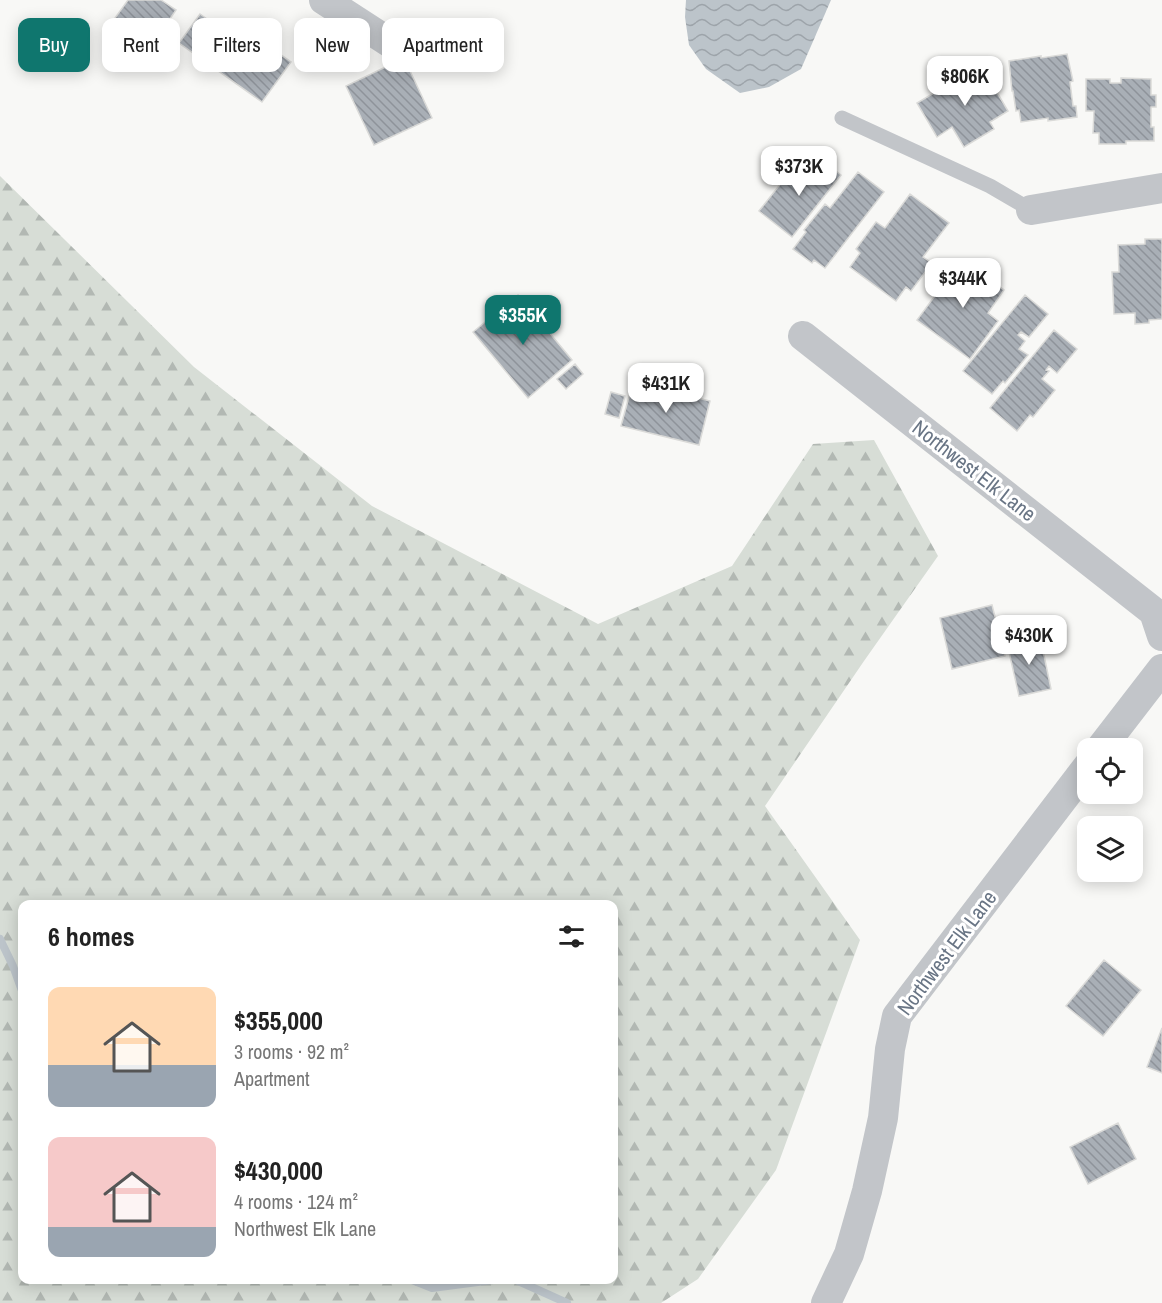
<!DOCTYPE html>
<meta charset="utf-8">
<style>
:root{--surface:#fff;--page:#f2f2f2;--text:#222;--muted:#767676;--accent:#0f766e}
body{margin:0;font-family:"Archivo Narrow",sans-serif;background:var(--page);color:var(--text);height:100vh;display:flex;flex-direction:column;font-size:22px;white-space:nowrap}
*{box-sizing:border-box;margin:0}
p{font-size:20px;color:var(--muted)}
.icon{flex:none;width:33px;height:33px;fill:none;stroke:currentColor;stroke-width:2;stroke-linecap:round;stroke-linejoin:round}
.map{position:relative;flex:1;overflow:hidden}
.side{position:absolute;left:18px;top:900px;width:600px;height:384px;display:flex;flex-direction:column;background:var(--surface);border-radius:12px;box-shadow:0 3px 15px #0003}
.side>*{flex:none}
.hud{position:absolute;left:18px;top:18px;width:600px;height:54px;display:flex;gap:12px}
.buttons{position:absolute;left:1077px;top:738px;display:grid;gap:12px}
.buttons a{display:grid;place-items:center;width:66px;height:66px;border-radius:12px;background:var(--surface);box-shadow:0 3px 15px #0003;font-size:30px}
.price{position:absolute;translate:-50% -51px;padding:0 14px;border-radius:12px;background:#fff;color:#222;font-size:20px;line-height:39px;filter:drop-shadow(0 2px 3px #0008)}
.price::after{content:'';position:absolute;left:50%;top:36px;width:18px;height:14px;margin-left:-9px;background:inherit;clip-path:polygon(0 0,100% 0,50% 100%)}
.price.selected{background:var(--accent);color:#fff}
ul{padding:0;list-style:none}
li{display:flex;align-items:center;gap:18px;height:150px;padding:0 30px}
li span{display:grid;place-items:center;flex:none;width:168px;height:120px;border-radius:12px;color:#555}
li>.icon{margin-inline-start:auto}
span .icon{width:72px;height:72px;fill:#fffc;stroke-width:1}
li b{font-size:26px}
h2{display:flex;justify-content:space-between;align-items:center;height:72px;padding:0 30px;font-size:26px}
.tag{padding:0 21px;border-radius:12px;background:var(--surface);box-shadow:0 3px 15px #0003;font-size:21px;line-height:54px}
.tag.selected{background:var(--accent);color:#fff}
.map>svg:first-child{display:block}
.forest{fill:url(#forest-firs);fill-rule:evenodd}
.water{fill:url(#water-waves)}
.lines{fill:none;stroke-linecap:round;stroke-linejoin:round}
.stream{stroke:#bcc4ca;stroke-width:8}
.building{fill:url(#building-back-hatch);stroke:#dadad8;stroke-width:1.5}
.lane{stroke:#c2c5c9;stroke-width:15}
.street{stroke:#c2c5c9;stroke-width:30}
.labels{text-anchor:middle;stroke-width:6;stroke-linejoin:round;paint-order:stroke}
.street-label{font-size:21px;fill:#697585;stroke:#fff}
</style>
<div class="map">
<svg width="1162" height="1303" viewBox="0 0 1162 1303">
<defs>
<pattern id="forest-firs" width="22" height="20" patternUnits="userSpaceOnUse" patternTransform="scale(1.5)"><rect width="22" height="20" fill="#d7ddd6"/><path d="M5 1l3.5 6h-7zM16 11l3.5 6h-7z" fill="#b2b8b3"/></pattern>
<pattern id="water-waves" width="16" height="10" patternUnits="userSpaceOnUse" patternTransform="scale(1.5)"><rect width="16" height="10" fill="#bcc4ca"/><path d="M0 5q4-4 8 0t8 0" fill="none" stroke="#9da4aa"/></pattern>
<pattern id="building-back-hatch" width="6" height="6" patternUnits="userSpaceOnUse" patternTransform="scale(1.5)"><rect width="6" height="6" fill="#a9afb6"/><path d="M-1 5l2 2M0 0l6 6M5-1l2 2" fill="none" stroke="#8e939a"/></pattern>
</defs>
<rect width="100%" height="100%" fill="#f8f8f6"/>
<path class="forest" d="M0 176 194 367 372 506 598 624 732 566 813 444 874 440 938 556 864 661 765 806 860 940 776 1170 698 1279 661 1303H0ZM22 904H614V1280H22V1081L21 1078 22 1053Z"/>
<path class="water" d="M686 0H831L801 69 769 87 740 93 706 69 689 45 685 17Z"/>
<g class="lines">
<path class="stream" d="M0 939 13 966 22 991
M412 1280 432 1288 493 1280
M516 1280 567 1303"/>
</g>
<path class="building" d="M128 0H161L176 10 153 44 115 18Z
M200 14 224 31 232 20 291 62 262 102 179 43Z
M1067 54 1073 81 1070 82 1073 106H1076L1077 117 1048 121V118L1021 122 1019 110 1016 111 1013 91H1012L1009 61 1041 56V58Z
M404 58 432 118 374 145 346 86Z
M981 65 1008 111 990 122 994 129 964 147 952 127 937 137 917 103Z
M1121 78 1151 79V95H1156V107H1151V127H1154V141H1126V144H1099V133H1093L1094 111H1086V79H1110V83H1121Z
M822 160 841 175 792 237 759 211 793 168 806 179Z
M858 172 884 192 825 268 814 260 812 263 793 249 806 232 804 230 825 204 830 208Z
M910 194 949 223 923 257 932 263 911 291 906 287 896 301 850 267 860 253 856 249 876 222 885 228Z
M1145 239H1162V319L1149 320V323L1135 324V313L1114 314 1112 272H1119L1118 245 1145 244Z
M962 259 1004 290 988 313 998 321 970 359 917 320Z
M518 295 572 360 528 398 473 332Z
M1025 295 1048 314 1029 337 1021 332 1018 335 1025 341 1019 349 1028 355 1005 383 1003 381 992 394 963 371Z
M1054 330 1077 349 1057 373 1049 366 1046 370 1049 371 1042 379 1055 390 1033 417 1030 415 1017 431 990 408Z
M575 364 583 374 566 389 557 379Z
M633 382 710 401 699 445 621 426Z
M611 392 625 396 619 418 605 414Z
M992 605 1005 656 952 669 940 618Z
M1040 636 1051 689 1019 696 1007 643Z
M1104 960 1141 990 1103 1036 1066 1006Z
M1162 1028V1073L1147 1067Z
M1118 1123 1136 1159 1088 1184 1070 1147Z"/>
<g class="lines">
<path class="lane" d="M842 118 990 186 1031 210"/>
<path class="street" d="M324 0 392 44
M1031 210 1162 188
M803 336 1154 612 1162 636
M1101 748 1162 669
M826 1303 849 1254 867 1191 883 1118 890 1049 897 1016 1088 766"/>
</g>
<g class="labels">
<g class="street-label">
<text transform="translate(974 471) rotate(38)" y="7">Northwest Elk Lane</text>
<text transform="translate(947 953) rotate(-53)" y="7">Northwest Elk Lane</text>
</g>
</g>
</svg>
<div class="buttons">
<a><svg class="icon" aria-label="locate" viewBox="0 0 24 24"><circle cx="12" cy="12" r="6"/><path d="M12 2v4M12 18v4M2 12h4M18 12h4"/></svg></a>
<a><svg class="icon" aria-label="layers" viewBox="0 0 24 24"><path d="M12 4l9 5-9 5-9-5zM3 14l9 5 9-5"/></svg></a>
</div>
<b class="price" style="left:965px;top:107px">$806K</b>
<b class="price" style="left:799px;top:197px">$373K</b>
<b class="price" style="left:963px;top:309px">$344K</b>
<b class="price selected" style="left:523px;top:346px">$355K</b>
<b class="price" style="left:666px;top:414px">$431K</b>
<b class="price" style="left:1029px;top:666px">$430K</b>
<div class="hud">
<a class="tag selected">Buy</a>
<a class="tag">Rent</a>
<a class="tag">Filters</a>
<a class="tag">New</a>
<a class="tag">Apartment</a>
</div>
<section class="side">
<h2>6 homes<svg class="icon" aria-label="filters" viewBox="0 0 24 24"><path d="M4 7h16M4 17h16"/><circle cx="9" cy="7" r="2"/><circle cx="15" cy="17" r="2"/></svg></h2>
<ul>
<li><span style="background:linear-gradient(#ffd9b3 65%,#9aa5b1 0)"><svg class="icon" aria-label="home" viewBox="0 0 24 24"><path d="M3 11l9-7 9 7M6 9v11h12V9"/></svg></span><div><b>$355,000</b><p>3 rooms · 92 m²</p><p>Apartment</p></div></li>
<li><span style="background:linear-gradient(#f6c9c9 75%,#9aa5b1 0)"><svg class="icon" aria-label="home" viewBox="0 0 24 24"><path d="M3 11l9-7 9 7M6 9v11h12V9"/></svg></span><div><b>$430,000</b><p>4 rooms · 124 m²</p><p>Northwest Elk Lane</p></div></li>
</ul>
</section>
</div>
